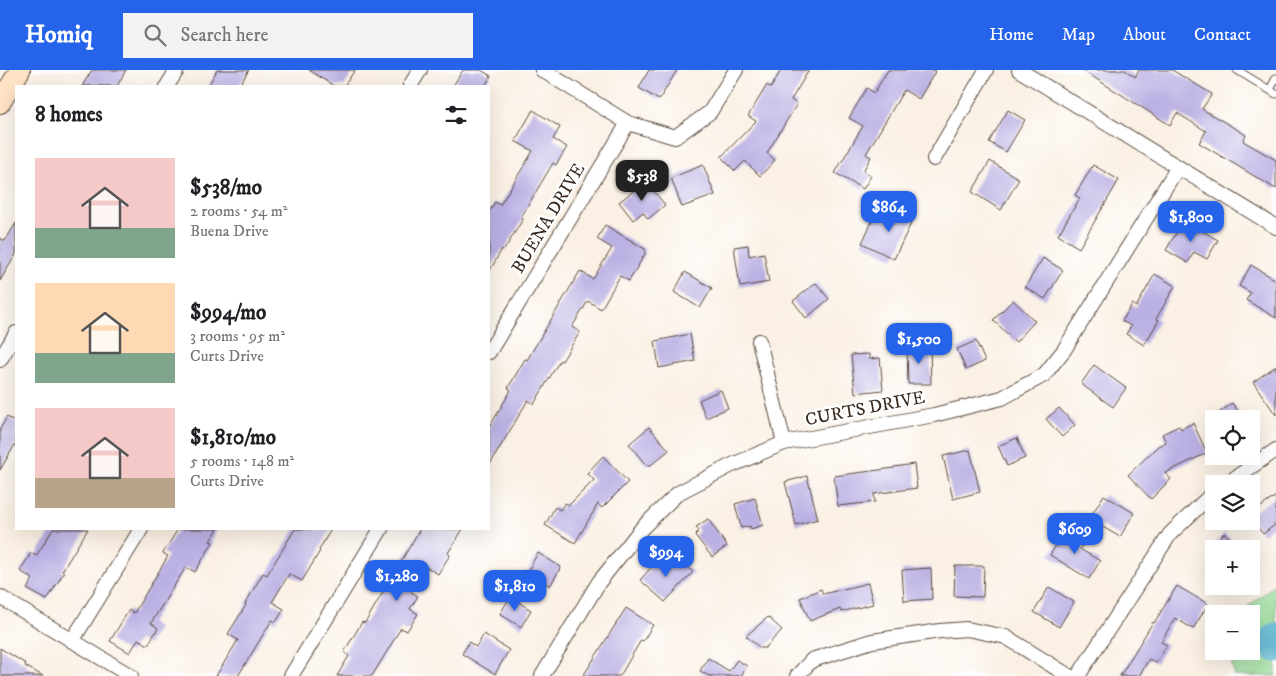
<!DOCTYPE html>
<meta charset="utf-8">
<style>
:root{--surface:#fff;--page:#f2f2f2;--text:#202124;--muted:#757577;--accent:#2563eb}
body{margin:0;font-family:"IM FELL DW Pica",serif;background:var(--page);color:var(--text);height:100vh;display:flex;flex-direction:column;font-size:19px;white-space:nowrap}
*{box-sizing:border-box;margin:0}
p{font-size:16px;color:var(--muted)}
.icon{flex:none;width:28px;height:28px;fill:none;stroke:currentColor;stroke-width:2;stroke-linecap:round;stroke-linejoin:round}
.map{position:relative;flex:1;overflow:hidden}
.side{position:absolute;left:15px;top:15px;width:475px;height:445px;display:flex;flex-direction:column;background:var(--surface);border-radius:0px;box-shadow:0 5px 20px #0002}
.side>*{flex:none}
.fabs{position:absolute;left:1205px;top:340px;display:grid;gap:10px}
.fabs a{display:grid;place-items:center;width:55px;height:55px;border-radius:0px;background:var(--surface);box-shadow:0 5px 20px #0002;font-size:25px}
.price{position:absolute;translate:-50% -42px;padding:0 11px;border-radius:10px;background:var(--accent);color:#fff;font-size:16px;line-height:32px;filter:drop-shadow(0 1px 2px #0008)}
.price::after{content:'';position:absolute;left:50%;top:30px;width:15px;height:11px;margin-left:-8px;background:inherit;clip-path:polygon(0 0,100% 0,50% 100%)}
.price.current{background:#222;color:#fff}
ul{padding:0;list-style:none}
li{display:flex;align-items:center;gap:15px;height:125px;padding:0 20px}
li span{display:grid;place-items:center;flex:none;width:140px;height:100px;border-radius:0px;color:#555}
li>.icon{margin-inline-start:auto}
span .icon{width:60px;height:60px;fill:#fffc;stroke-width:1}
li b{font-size:21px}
h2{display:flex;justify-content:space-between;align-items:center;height:60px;padding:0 20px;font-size:21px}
header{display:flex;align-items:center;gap:30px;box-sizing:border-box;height:70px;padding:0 25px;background:var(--accent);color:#fff}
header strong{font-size:24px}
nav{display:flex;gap:28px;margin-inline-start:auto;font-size:18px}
.search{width:350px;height:45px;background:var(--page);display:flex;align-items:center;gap:12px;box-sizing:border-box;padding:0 18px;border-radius:0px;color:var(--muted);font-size:19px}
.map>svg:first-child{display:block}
.green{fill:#91d791;stroke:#668058}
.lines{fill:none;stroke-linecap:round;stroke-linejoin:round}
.river{stroke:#4daecc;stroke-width:29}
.building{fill:#bab0e3}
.service-casing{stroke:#58483c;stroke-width:9}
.minor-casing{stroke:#58483c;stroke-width:16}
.secondary-casing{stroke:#58483c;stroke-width:22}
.service{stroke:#fff;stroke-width:7}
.minor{stroke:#fff;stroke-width:14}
.secondary{stroke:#ffe4c6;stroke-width:20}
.labels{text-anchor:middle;stroke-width:5;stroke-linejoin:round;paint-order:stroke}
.street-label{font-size:18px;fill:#3b2a1e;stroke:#fff}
</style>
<header>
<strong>Homiq</strong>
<div class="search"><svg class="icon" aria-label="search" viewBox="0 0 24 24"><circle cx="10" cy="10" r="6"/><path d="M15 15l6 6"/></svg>Search here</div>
<nav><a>Home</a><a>Map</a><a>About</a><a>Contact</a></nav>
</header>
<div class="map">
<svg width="1276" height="606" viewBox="0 0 1276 606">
<rect width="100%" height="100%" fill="#fff"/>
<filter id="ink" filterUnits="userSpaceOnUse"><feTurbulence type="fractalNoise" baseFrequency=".02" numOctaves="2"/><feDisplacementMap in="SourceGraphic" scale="10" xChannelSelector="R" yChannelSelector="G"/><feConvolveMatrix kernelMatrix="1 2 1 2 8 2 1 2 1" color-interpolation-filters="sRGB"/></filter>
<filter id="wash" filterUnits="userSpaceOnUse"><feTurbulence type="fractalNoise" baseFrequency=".0096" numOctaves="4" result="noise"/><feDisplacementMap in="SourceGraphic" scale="20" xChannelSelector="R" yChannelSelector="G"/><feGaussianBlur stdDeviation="1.12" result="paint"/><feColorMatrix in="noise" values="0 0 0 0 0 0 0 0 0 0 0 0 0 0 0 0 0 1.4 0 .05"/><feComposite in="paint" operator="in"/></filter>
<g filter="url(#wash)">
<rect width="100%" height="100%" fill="#faf0e3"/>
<path class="green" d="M1276 513V606H1235L1228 581H1251V544H1244L1246 538Z"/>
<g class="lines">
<path class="river" d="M1276 567 1275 576 1276 578"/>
</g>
<g id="blocks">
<path class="building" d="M92 0H126L117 16H82Z
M217 0H249L239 16H208Z
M309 0H355L344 16H334Z
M463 0H481L491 6 485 16H453Z
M649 0H677L659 30 639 18Z
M781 0H809L791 30 797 34 767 83 775 90 760 106 745 91 735 101 721 87 756 51 748 46 767 15 771 18Z
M888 0H936L919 29 904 20 866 84 871 87 863 101 871 106 863 119 835 103 863 56 849 48 867 18 874 23Z
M1082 0H1125L1135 7 1139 0H1172L1212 24 1202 39 1246 65 1243 71 1276 90V119L1199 73 1206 61 1177 43 1170 55Z
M533 40 560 57 553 69 567 77 556 95 553 93 521 147 523 149 504 180 502 179 489 202V142L495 132 500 135 533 81 515 71Z
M1008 40 1025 50 1006 82 989 72Z
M990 91 1019 109 1001 140 972 122Z
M703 95 715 125 682 137 671 108Z
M1093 95 1119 110 1079 178 1058 165 1080 128 1075 125Z
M646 111 665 135 648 149 643 142 633 150 619 132Z
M900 138 915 145 894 189 862 173 875 145 893 153Z
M1184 150 1218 170 1207 189 1194 182 1188 193 1166 180Z
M16 153V184L0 211V168L5 171Z
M605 155 645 179V184L629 211 620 206 601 239 588 231 572 257 580 262 562 291 560 290 534 334 528 330 489 396V358L511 320 508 318 525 289 527 290 580 201 593 209 612 178 597 169Z
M748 175 749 186 764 183 769 212 740 217 734 177Z
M1043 188 1063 200 1045 229 1025 217Z
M1251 195 1276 210V248L1246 230 1251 223 1239 216Z
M685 202 712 218 700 238 674 222Z
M1155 204 1175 216 1156 249 1159 250 1144 275 1126 264 1131 256 1122 251 1132 234 1136 237Z
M816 213 829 229 806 248 793 231Z
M1013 230 1035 251 1016 272 993 250Z
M690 264 695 291 659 298 655 271Z
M976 271 985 291 966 300 957 279Z
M930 275 931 314H908L907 276Z
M869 284V289L880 288 883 320 855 323 851 285Z
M1094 295 1126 318 1113 337 1081 314Z
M1276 296V345L1253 312Z
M721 320 728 338 706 348 699 330Z
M1232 333 1244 349H1211Z
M1059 338 1075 355 1062 367 1046 349Z
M7 347 16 352V373L0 400V359Z
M1193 353 1207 383 1165 403 1171 409 1151 429 1128 405 1158 376 1166 372 1162 364 1179 356 1181 359Z
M649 357 669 380 651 395H646L629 374Z
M1017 368 1025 388 1007 396 998 376Z
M970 380 980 422 953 429 943 386Z
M603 386 628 412 602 438 598 434 575 473 545 455 555 437 560 440 565 433 569 435 594 410 587 403Z
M914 394 917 418 874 424 875 432 838 436 834 406 894 398V397Z
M807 406 818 449 796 455 785 412Z
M1104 425 1134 443 1120 467 1089 449Z
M1276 426V454L1263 464 1251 448V444Z
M755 428 763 455 751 459 750 456 741 458 735 434Z
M708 449 727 476 712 487 695 465 699 461 696 457Z
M53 459H88L62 501 64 502 47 530 27 519 33 509 20 501 31 483 36 486Z
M178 459H218L210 471 213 472 195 502 186 497 151 553 158 558 148 575 138 569 130 583 110 571 129 540 134 543 168 486 163 483Z
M295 459H331L319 480 320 481 302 511 289 504 272 532 284 539 276 552 272 550 238 606H216L238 570 228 564 246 535 245 534 263 503 267 505Z
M420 459H463L448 483 450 485 438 504 426 497 411 522 418 526 410 539 418 544 407 561 401 558 372 606H337L349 586 344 582 362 552 365 553Z
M1066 459 1085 471 1080 479 1100 491 1089 509 1050 485Z
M1224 463 1243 479H1211Z
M538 483 561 497 550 516 527 502Z
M674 485 693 502 665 532 640 510 658 490 664 496Z
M955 496H984L983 527 954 526Z
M931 498 932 529 904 531 902 500Z
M868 513 873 534 841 542 840 539 810 551 800 528 821 519 823 524Z
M1177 516 1208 534 1193 559 1175 548 1161 572 1167 575 1156 593 1149 589 1139 606H1120L1153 552 1154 553Z
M1049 517 1074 532 1059 557 1034 542Z
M510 527 531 540 521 557 500 544Z
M626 538 653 555 643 571 641 570 620 606H583Z
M768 547 782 560 765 578H760L746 566Z
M484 564 509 580 495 604 462 584 469 572 476 577Z
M0 578 26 594 25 596 43 606H0Z
M708 588 729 601 737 590 747 596 741 606H709L700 601Z"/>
</g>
</g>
<g filter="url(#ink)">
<use href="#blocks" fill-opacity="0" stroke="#58483c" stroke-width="1"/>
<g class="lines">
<g class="service-casing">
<path id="service" d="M1237 0 1276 24
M1270 20 1276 8"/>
</g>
<g class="minor-casing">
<path id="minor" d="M542 0 628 53 675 67 710 42 736 0
M1019 0 1276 157
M167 16 177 0
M410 16 420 0
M934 89 986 0
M759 271 784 373
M489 282 628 53
M0 290 16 263
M1226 414 1276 380
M0 527 131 606
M72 571 141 459
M291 606 381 459
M542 606 599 512 642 458 678 423 730 396 784 373 934 345 1002 328 1044 305 1064 280 1178 97
M797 606 812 590 872 571 940 561 967 559 1006 567 1069 606
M1078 606 1170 464 1214 422"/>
</g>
<g class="secondary-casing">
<path id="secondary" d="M0 33 20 0"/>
</g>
<use href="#service" class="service"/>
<use href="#minor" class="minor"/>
<use href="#secondary" class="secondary"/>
</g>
</g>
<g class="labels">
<g class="street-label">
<text transform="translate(548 148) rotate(-59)" y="6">BUENA DRIVE</text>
<text transform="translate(865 338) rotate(-11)" y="6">CURTS DRIVE</text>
</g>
</g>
</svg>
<div class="fabs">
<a><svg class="icon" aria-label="locate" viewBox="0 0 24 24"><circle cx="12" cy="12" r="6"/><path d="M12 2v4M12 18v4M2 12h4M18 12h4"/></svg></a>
<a><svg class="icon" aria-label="layers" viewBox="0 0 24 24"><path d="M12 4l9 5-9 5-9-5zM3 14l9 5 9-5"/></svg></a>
<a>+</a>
<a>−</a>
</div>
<b class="price current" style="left:642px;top:132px">$538</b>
<b class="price" style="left:889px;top:163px">$864</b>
<b class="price" style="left:1191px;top:173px">$1,800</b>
<b class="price" style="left:919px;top:295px">$1,500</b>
<b class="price" style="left:1075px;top:485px">$609</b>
<b class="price" style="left:666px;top:508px">$994</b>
<b class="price" style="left:397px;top:532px">$1,280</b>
<b class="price" style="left:515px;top:542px">$1,810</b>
<section class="side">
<h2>8 homes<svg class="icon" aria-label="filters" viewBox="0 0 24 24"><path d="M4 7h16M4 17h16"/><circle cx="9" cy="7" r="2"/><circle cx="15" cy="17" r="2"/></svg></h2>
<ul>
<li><span style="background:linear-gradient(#f6c9c9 70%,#7fa58c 0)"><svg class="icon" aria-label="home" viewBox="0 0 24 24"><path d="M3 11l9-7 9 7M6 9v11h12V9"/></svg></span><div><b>$538/mo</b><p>2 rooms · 54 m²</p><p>Buena Drive</p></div></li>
<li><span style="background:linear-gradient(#ffd9b3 70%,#7fa58c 0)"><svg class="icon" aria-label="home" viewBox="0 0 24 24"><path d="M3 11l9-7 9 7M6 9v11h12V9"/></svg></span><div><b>$994/mo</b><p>3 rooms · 95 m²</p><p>Curts Drive</p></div></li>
<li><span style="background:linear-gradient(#f6c9c9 70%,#b9a48a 0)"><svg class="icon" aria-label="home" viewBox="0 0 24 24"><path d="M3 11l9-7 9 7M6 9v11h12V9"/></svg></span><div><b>$1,810/mo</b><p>5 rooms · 148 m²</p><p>Curts Drive</p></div></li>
</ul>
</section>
</div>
